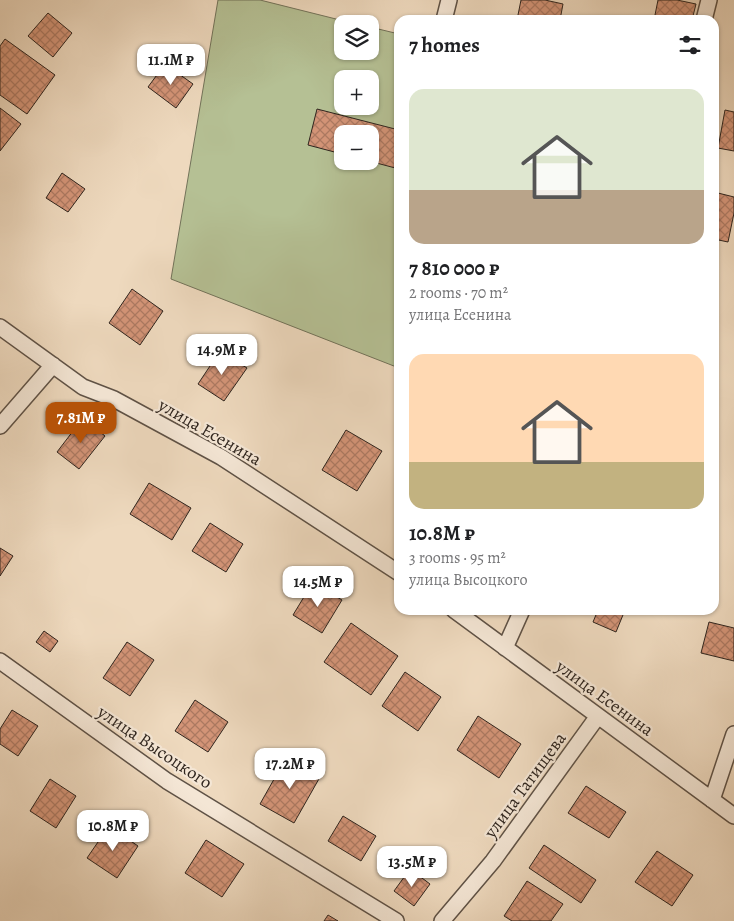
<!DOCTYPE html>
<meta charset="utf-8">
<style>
:root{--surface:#fff;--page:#f2f2f2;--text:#202124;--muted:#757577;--accent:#b45309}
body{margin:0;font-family:Alegreya,serif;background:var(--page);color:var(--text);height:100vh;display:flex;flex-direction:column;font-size:19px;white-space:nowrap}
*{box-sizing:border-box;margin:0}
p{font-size:16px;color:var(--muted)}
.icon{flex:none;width:28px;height:28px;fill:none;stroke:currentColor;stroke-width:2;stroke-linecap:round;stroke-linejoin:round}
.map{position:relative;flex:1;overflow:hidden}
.details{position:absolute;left:394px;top:15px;width:325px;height:600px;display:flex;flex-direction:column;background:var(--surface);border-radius:15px;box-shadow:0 1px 4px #0004}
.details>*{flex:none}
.fabs{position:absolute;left:334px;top:15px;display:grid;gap:10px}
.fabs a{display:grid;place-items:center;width:45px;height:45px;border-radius:10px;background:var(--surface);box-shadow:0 1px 4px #0004;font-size:25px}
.price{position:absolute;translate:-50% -42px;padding:0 11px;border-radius:10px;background:#fff;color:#222;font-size:16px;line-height:32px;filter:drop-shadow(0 1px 2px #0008)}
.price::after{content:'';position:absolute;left:50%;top:30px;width:15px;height:11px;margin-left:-8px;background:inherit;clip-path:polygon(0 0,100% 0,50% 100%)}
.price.current{background:var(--accent);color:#fff}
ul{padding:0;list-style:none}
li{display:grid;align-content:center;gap:10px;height:265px;padding:0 15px}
li span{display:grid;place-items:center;height:155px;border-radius:15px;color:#555}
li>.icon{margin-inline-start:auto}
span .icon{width:90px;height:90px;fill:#fffc;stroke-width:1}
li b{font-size:21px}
h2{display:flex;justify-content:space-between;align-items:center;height:60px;padding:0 15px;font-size:21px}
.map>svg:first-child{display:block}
.park{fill:#b5c094;stroke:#727259;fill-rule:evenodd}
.building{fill:url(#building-cross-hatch);stroke:#2f251e}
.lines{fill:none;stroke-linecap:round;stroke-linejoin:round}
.minor-casing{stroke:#5f5246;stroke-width:18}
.minor{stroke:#f4e6d5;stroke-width:15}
.labels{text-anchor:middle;stroke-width:4.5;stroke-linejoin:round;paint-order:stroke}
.street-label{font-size:18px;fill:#2f251e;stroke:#f4e6d5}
</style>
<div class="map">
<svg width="734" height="921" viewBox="0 0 734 921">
<defs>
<pattern id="building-cross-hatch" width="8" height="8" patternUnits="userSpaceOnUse" patternTransform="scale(1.25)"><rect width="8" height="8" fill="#d39477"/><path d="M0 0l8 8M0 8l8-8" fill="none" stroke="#ac7961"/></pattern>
</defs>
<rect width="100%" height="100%" fill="#eed9be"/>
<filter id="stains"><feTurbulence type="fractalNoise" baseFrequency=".004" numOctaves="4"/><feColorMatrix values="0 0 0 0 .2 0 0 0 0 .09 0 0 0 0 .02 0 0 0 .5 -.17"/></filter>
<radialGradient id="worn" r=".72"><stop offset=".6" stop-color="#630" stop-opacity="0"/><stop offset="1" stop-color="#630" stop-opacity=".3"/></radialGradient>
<path class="park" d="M218 0H260L356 24H342V51H370V27L399 34V368L171 279ZM342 79H370V106H342ZM342 134H370V161H342Z"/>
<path class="building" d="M521 0H545L563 4 560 20H517Z
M658 0H677L696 4 692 20H654Z
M48 13 72 33 53 57 28 36Z
M5 39 55 75 27 114 0 95V46Z
M165 64 193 84 176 108 148 87Z
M0 108 21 124 0 151Z
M317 109 399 130V169L369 161 370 134H342V154L308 145Z
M725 110 734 112V151L718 148Z
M62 173 85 189 68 212 46 198Z
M714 192 734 197V213L728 242 714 239Z
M132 289 163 311 140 345 109 323Z
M220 351 247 368 224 401 198 384Z
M83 418 105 436 79 469 57 452Z
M346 430 382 451 357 491 322 470Z
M149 483 191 508 172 540 130 514Z
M210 523 243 544 226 572 192 551Z
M0 548 13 556 0 576Z
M313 582 342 600 322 633 293 615Z
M598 610H625L616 632 593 622Z
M709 622 734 628V661L701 653Z
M351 623 398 656 371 695 324 662Z
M44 631 58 641 50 652 36 642Z
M127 642 154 660 130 696 103 678Z
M405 672 441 697 418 731 382 706Z
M195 700 228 722 208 752 175 731Z
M12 710 38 726 18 756 0 744V729Z
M478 716 521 744 499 778 457 750Z
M286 758 320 777 294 823 260 804Z
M50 779 76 796 56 828 30 811Z
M586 786 626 812 609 838 568 813Z
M343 816 376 836 361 861 328 841Z
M109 826 138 846 117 878 87 858Z
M206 840 244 864 222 897 185 873Z
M544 845 596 880 581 903 529 868Z
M657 851 693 875 672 906 635 882Z
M410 869 430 884 414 906 394 891Z
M527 881 563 904 551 921H512L504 916Z
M328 915 338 921H324Z"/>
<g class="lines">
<g class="minor-casing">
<path id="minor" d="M444 20 449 0
M704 20 709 0
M0 327 83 387 114 399 221 457 399 573
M0 426 53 365
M454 610 734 816
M505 648 522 610
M0 661 167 781 396 921
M712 800 734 734
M442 921 493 861 598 716"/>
</g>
<use href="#minor" class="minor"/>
</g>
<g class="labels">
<g class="street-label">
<text transform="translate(210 432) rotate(30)" y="6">улица Есенина</text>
<text transform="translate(605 698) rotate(36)" y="6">улица Есенина</text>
<text transform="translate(155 747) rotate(34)" y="6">улица Высоцкого</text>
<text transform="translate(525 785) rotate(-54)" y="6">улица Татищева</text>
</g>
</g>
<rect width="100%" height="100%" filter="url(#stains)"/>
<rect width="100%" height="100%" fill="url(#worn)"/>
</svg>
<div class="fabs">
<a><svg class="icon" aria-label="layers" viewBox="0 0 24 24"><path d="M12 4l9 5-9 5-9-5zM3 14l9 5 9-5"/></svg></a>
<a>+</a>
<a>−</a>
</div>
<b class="price" style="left:171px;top:86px">11.1M ₽</b>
<b class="price" style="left:222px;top:376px">14.9M ₽</b>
<b class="price current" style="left:81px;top:444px">7.81M ₽</b>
<b class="price" style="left:318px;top:608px">14.5M ₽</b>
<b class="price" style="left:290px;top:790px">17.2M ₽</b>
<b class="price" style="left:113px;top:852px">10.8M ₽</b>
<b class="price" style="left:412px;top:888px">13.5M ₽</b>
<section class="details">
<h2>7 homes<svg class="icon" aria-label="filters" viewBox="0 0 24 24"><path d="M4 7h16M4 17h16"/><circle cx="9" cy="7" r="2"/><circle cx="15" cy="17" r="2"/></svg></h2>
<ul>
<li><span style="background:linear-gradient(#dfe7d0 65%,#b9a48a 0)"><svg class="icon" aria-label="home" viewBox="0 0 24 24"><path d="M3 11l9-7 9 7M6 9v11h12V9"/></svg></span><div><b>7 810 000 ₽</b><p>2 rooms · 70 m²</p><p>улица Есенина</p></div></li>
<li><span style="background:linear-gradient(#ffd9b3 70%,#c2b280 0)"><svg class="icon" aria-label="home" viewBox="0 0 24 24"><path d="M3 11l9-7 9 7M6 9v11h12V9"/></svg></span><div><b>10.8M ₽</b><p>3 rooms · 95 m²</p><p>улица Высоцкого</p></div></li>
</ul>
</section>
</div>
